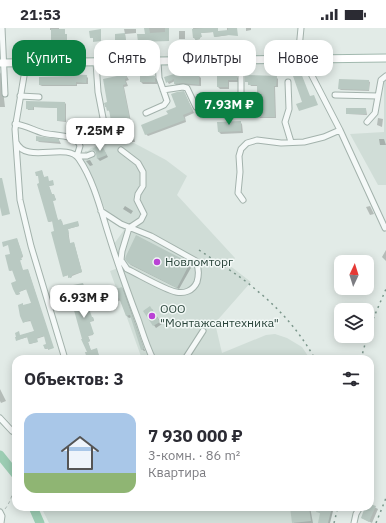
<!DOCTYPE html>
<html lang="ru">
<meta charset="utf-8">
<style>
:root{--surface:#fff;--page:#f7f7f7;--text:#2b2b33;--muted:#7c7c81;--accent:#0b8043}
body{margin:0;font-family:"IBM Plex Sans",sans-serif;background:var(--page);color:var(--text);height:100vh;display:flex;flex-direction:column;font-size:15px;white-space:nowrap}
*{box-sizing:border-box;margin:0}
p{font-size:13px;color:var(--muted)}
.icon{flex:none;width:22px;height:22px;fill:none;stroke:currentColor;stroke-width:2;stroke-linecap:round;stroke-linejoin:round}
.map{position:relative;flex:1;overflow:hidden}
.panel{position:absolute;left:12px;top:327px;width:362px;height:156px;display:flex;flex-direction:column;background:var(--surface);border-radius:12px;box-shadow:0 2px 10px #0003}
.panel>*{flex:none}
.guide{position:absolute;left:12px;top:12px;width:362px;height:36px;display:flex;gap:8px}
.needle{width:26px;rotate:4deg}
.fabs{position:absolute;left:334px;top:227px;display:grid;gap:8px}
.fabs a{display:grid;place-items:center;width:40px;height:40px;border-radius:8px;background:var(--surface);box-shadow:0 2px 10px #0003;font-size:20px}
.price{position:absolute;translate:-50% -34px;padding:0 9px;border-radius:8px;background:#fff;color:#222;font-size:13px;line-height:26px;filter:drop-shadow(0 1px 2px #0008)}
.price::after{content:'';position:absolute;left:50%;top:24px;width:12px;height:9px;margin-left:-6px;background:inherit;clip-path:polygon(0 0,100% 0,50% 100%)}
.price.active{background:var(--accent);color:#fff}
ul{padding:0;list-style:none}
li{display:flex;align-items:center;gap:12px;height:100px;padding:0 12px}
li span{display:grid;place-items:center;flex:none;width:112px;height:80px;border-radius:12px;color:#555}
li>.icon{margin-inline-start:auto}
span .icon{width:48px;height:48px;fill:#fffc;stroke-width:1}
li b{font-size:17px}
h2{display:flex;justify-content:space-between;align-items:center;height:48px;padding:0 12px;font-size:17px}
.tag{padding:0 14px;border-radius:12px;background:var(--surface);box-shadow:0 2px 10px #0003;font-size:14px;line-height:36px}
.tag.active{background:var(--accent);color:#fff}
.status{display:flex;justify-content:space-between;align-items:center;height:28px;padding:0 20px;background:var(--surface);direction:ltr}
.status svg{height:11px;fill:currentColor}
.map>svg:first-child{display:block}
.built{fill:#d0ddd7}
.shadow{fill:#0003}
.lines{fill:none;stroke-linecap:round;stroke-linejoin:round}
.river{stroke:#9ccdb3;stroke-width:9}
.building{fill:#b9c9c2}
.minor-casing{stroke:#a3b2ac;stroke-width:7}
.major-casing{stroke:#a1b8ae;stroke-width:9}
.path{stroke:#acb8b4;stroke-width:1;stroke-dasharray:3 3;stroke-linecap:butt}
.minor{stroke:#f5f9f8;stroke-width:5}
.major{stroke:#fff;stroke-width:7}
.rail{stroke:#7b968b;stroke-width:1.5;stroke-dasharray:2 4;stroke-linecap:butt}
.poi-dot{fill:#ba42d5;stroke:#f2f8f6;stroke-width:1.5}
.labels{text-anchor:middle;stroke-width:3;stroke-linejoin:round;paint-order:stroke}
.poi-label{font-size:12px;fill:#29443a;stroke:#f2f8f6;text-anchor:start}
</style>
<div class="status"><b>21:53</b><svg viewBox="0 0 49 12"><path d="M0 12V9h3v3zM5 12V6h3v6zM10 12V3h3v9zM15 12V0h3v12zM26 1h20v11H26zM47 4h2v5h-2z"/></svg></div>
<div class="map">
<svg width="386" height="495" viewBox="0 0 386 495">
<rect width="100%" height="100%" fill="#e2ebe7"/>
<path class="built" d="M384 52H386V157H378L350 106 384 104Z
M109 105 134 115 166 132 187 148 177 167 235 230 229 237 251 254 215 295 222 325 266 307 275 306 287 310 302 319 310 331H142L110 243 121 239 114 216 124 202 110 193 106 188 107 186 84 133 85 123H88L91 120 103 114Z
M41 479H334L330 495H49Z"/>
<path class="shadow" d="M50 0H59V2L65 7 67 14H53L52 2H50Z
M145 0H168L169 12 139 14 146 7Z
M193 0H218V4L227 3V0H237L229 7 215 9 214 4 201 5V9L200 10V11L196 12 194 10Z
M246 0H251V2L246 3Z
M124 1H136V5L125 6 126 14H117L125 6Z
M179 3H185V11H179Z
M0 44 1 46 5 79H0Z
M126 47 129 52 126 53 128 58 124 59 135 114H132L130 112 129 108 126 109 124 104 116 106 114 104 110 84 108 82 109 75Z
M86 48 88 50V56H77V58H42L40 57Z
M199 48 201 50V58L185 57 177 58 175 56V53L169 56 165 50Z
M218 48H236L238 50V54H229V61H220L218 59Z
M154 49 157 51V56H143L141 54Z
M276 49 278 51V59H275L276 90H260L258 89V58H251L249 55 246 53Z
M368 53 370 54 369 63 341 62 339 61Z
M184 64 194 85 185 89 186 94 148 108 146 106 177 80Z
M27 74 65 75 66 76V94L58 93V80L34 79V82H28Z
M204 78H239L241 80 242 87 206 89 204 87Z
M366 81 367 87 348 86 347 85Z
M378 90 383 91 382 99 377 97Z
M240 94 242 96 243 105 221 106 219 104Z
M379 111H384L386 117H380Z
M37 112H59L61 116 39 114Z
M101 117 108 129 100 133 98 131 96 124Z
M90 132 93 137 90 138 86 133Z
M42 143 44 150 54 157 49 158 52 167H54L56 172 52 173 58 193H62L63 198 78 195 79 198 68 201 70 216 74 215 82 244 72 248V249L70 250 69 247 64 248 53 193 49 194 38 157 41 156 39 148H37Z
M125 178 133 183 131 186 123 181Z
M370 178 374 186 370 187 366 179Z
M137 208 192 238 179 261 131 237 129 235Z
M17 211 23 229 21 230V232L19 233 23 243 28 242 53 320 45 321 44 318 48 317 45 308 36 311 37 314 30 316 28 309 17 312 20 308 35 303 31 293 24 294 23 278 32 275 27 261 19 264 20 266 17 267V254L13 242 10 243 12 226Z
M386 222V233L382 229Z
M83 256 87 270 82 271 84 279 91 278 92 280 89 281 91 290H93L94 293 89 294 93 307 88 308 90 313 88 314 91 323 97 322 100 331H89L76 267Z
M122 260 124 262 145 323H144L142 321 132 289 129 290 127 288 121 272 116 274 114 272 113 269 119 267Z
M152 281 162 296 156 300 144 283Z
M56 329 57 331H49Z
M0 361 6 373 1 375 0 373Z
M370 477 378 481 372 495 362 490 366 479H370Z
M291 479H310L313 495H294Z
M319 479H334L330 495H319L321 486 317 483Z"/>
<g class="lines">
<path class="river" d="M0 427 16 447
M33 479 40 495"/>
</g>
<path class="building" d="M144 0H149L150 5 165 4V0H169V13L138 14 137 6H145Z
M204 0H218V3L228 2V0H237L238 8 228 7 214 9 213 4 201 5 202 9H200V11L195 12V10H193L192 1Z
M51 1H65V6H67V14L51 13Z
M101 1V13L93 14V10H90L89 3Z
M125 5 126 14H115V6Z
M301 45 310 68 314 67 318 77 299 83 296 76 302 74 293 48Z
M66 46 87 47 86 55 76 54V57H39V49L66 48Z
M126 46 127 50 125 51 126 56 123 57 134 112 129 113 128 106 123 107 122 103 113 104 109 82 107 83 106 79H105L104 75 107 74 103 51Z
M174 46 199 47V57L183 55 174 56V51L166 55 164 49Z
M217 47H237V52H228V59H217Z
M245 47 277 48 276 58H274L275 89H257V57H248V54H245Z
M140 48H155V54H140Z
M339 51 369 52V62L338 61Z
M184 63 193 83 183 87 185 92 145 107 141 97 168 86 166 83 176 79 171 66 177 64Z
M26 73 65 74V93H57V80L33 79V82L26 81Z
M237 76V77H240V86L203 87V77Z
M346 80H366V86H346Z
M241 93V103L218 104 217 94Z
M36 108 59 111V114L36 113Z
M101 116 107 127 97 131 96 124 92 121Z
M42 142 44 149 48 148 49 153 53 152 54 157 49 158 52 166H54L56 172 53 173 58 192 61 191 63 197 78 193 79 198 68 201 69 206H68L70 215 74 214 82 244 72 247V249L68 250V247L63 249 51 204 54 203 52 193 48 194 37 156 39 155 38 148H36L35 144Z
M0 150H2L10 186 2 188 0 179Z
M136 207 190 235 177 260 128 235 125 231 126 228Z
M17 210 23 228 21 229 22 232H20L23 242 28 241 54 320 48 322V320L45 321 43 317 46 316 44 308 37 310 38 314 29 316 27 309 16 313 15 309H16L15 305 19 303 20 307 34 303 30 292 23 295 20 288 18 277 23 275V277L31 275 26 261 19 264 20 266 16 267 13 261 11 255 16 253 12 242 9 243 5 227 10 226 8 217 3 219 2 214Z
M83 255 87 269 82 271 84 278 91 276 92 280 89 281 92 289H93L94 292 90 294 94 306 88 308 90 313 88 314 91 322 97 320 99 328 89 331H87L85 324H87L81 311H82L70 268 75 266 73 257Z
M122 259 144 321 141 322 130 287 126 288 119 270 113 272 112 269 118 267 116 261Z
M150 278 160 294 153 298 143 283Z
M370 476 376 478 369 494 361 490 365 479H370Z
M290 479H309L311 493 292 495Z
M318 479H332L328 495H318L320 485 316 484Z"/>
<g class="lines">
<g class="minor-casing">
<path id="minor" d="M2 0 5 66
M298 31 301 0
M307 31 309 42 340 102 385 200
M25 34 24 48 15 101 20 172 31 218 65 331
M96 34 98 64 104 95
M288 54 289 81 285 94 291 114
M163 62 183 59 187 60 196 79
M335 67 378 68
M20 68 39 69
M241 69V32
M146 85 164 77 167 73 159 50 158 33
M367 94 375 85 381 52 386 48
M15 96C25 97 33 102 43 105 53 108 77 106 80 118L77 128H87L92 126
M16 114C26 137 67 113 79 131 94 153 101 183 109 208 118 237 128 265 139 294 143 306 147 319 153 331
M243 172 238 165 240 144 239 128 241 121 247 115 257 112 281 115 304 114 324 109 340 102
M101 183 121 196 151 208 196 233C199 240 199 247 197 254 193 263 184 266 176 264 165 262 138 246 127 241L121 232 122 223 129 200 141 192 144 186 137 172 138 166 143 158V144L138 135 121 122
M185 331 203 303
M0 390 12 403 16 405
M0 484 2 488 1 495
M354 495 356 486 360 479"/>
</g>
<g class="major-casing">
<path id="major" d="M0 35 386 30"/>
</g>
<path class="path" d="M16 414V421
M5 481C12 472 14 462 13 451L16 447"/>
<use href="#minor" class="minor"/>
<use href="#major" class="major"/>
<path class="rail" d="M199 222C218 235 238 246 255 261 279 280 300 304 315 331
M361 331 370 298 386 261
M334 495 338 479
M376 495 386 470"/>
</g>
<g class="poi-dot">
<circle cx="157" cy="234" r="4"/>
<circle cx="152" cy="288" r="4"/>
</g>
<g class="labels">
<g class="poi-label">
<text x="165" y="238">Новломторг</text>
<text x="160" y="285">ООО<tspan x="160" dy="14">"Монтажсантехника"</tspan></text>
</g>
</g>
</svg>
<div class="fabs">
<a><svg class="needle" viewBox="-14 -14 28 28"><path d="M0-13l5 13h-10z" fill="#e53935"/><path d="M0 13l5-13h-10z" fill="#7c7c81"/></svg></a>
<a><svg class="icon" aria-label="layers" viewBox="0 0 24 24"><path d="M12 4l9 5-9 5-9-5zM3 14l9 5 9-5"/></svg></a>
</div>
<b class="price active" style="left:229px;top:98px">7.93M ₽</b>
<b class="price" style="left:100px;top:124px">7.25M ₽</b>
<b class="price" style="left:84px;top:291px">6.93M ₽</b>
<div class="guide">
<a class="tag active">Купить</a>
<a class="tag">Снять</a>
<a class="tag">Фильтры</a>
<a class="tag">Новое</a>
</div>
<section class="panel">
<h2>Объектов: 3<svg class="icon" aria-label="filters" viewBox="0 0 24 24"><path d="M4 7h16M4 17h16"/><circle cx="9" cy="7" r="2"/><circle cx="15" cy="17" r="2"/></svg></h2>
<ul>
<li><span style="background:linear-gradient(#a9c7e8 75%,#8fb573 0)"><svg class="icon" aria-label="home" viewBox="0 0 24 24"><path d="M3 11l9-7 9 7M6 9v11h12V9"/></svg></span><div><b>7 930 000 ₽</b><p>3-комн. · 86 m²</p><p>Квартира</p></div></li>
</ul>
</section>
</div>
